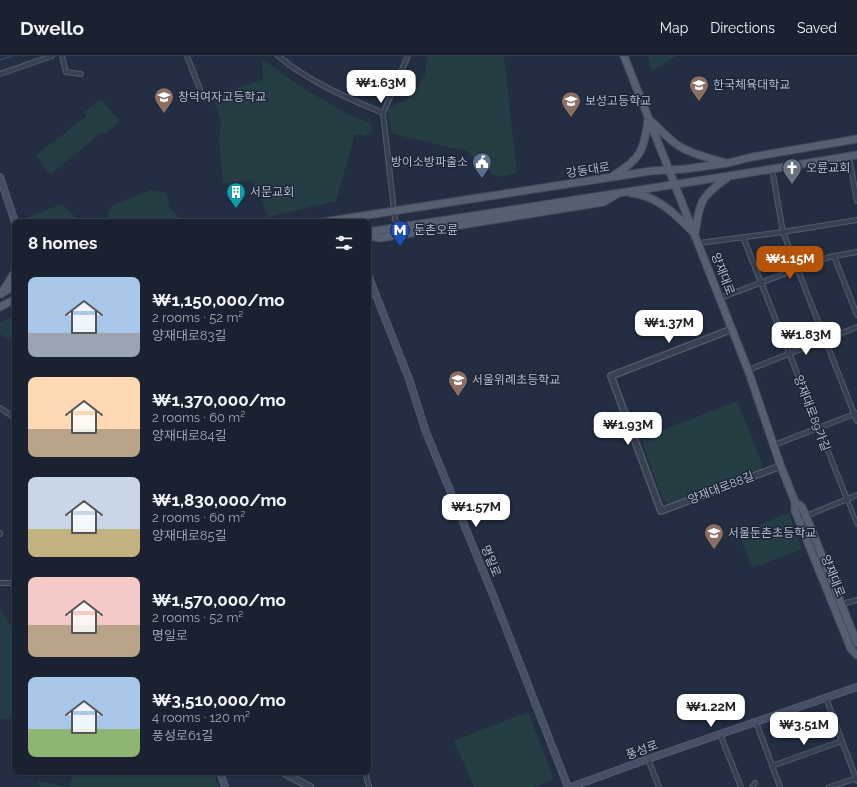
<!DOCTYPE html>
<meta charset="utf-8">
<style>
:root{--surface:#1a2232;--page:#272f3e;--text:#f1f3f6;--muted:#9fa4ac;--line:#383f4d;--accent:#b45309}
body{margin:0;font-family:Raleway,"Noto Sans KR",sans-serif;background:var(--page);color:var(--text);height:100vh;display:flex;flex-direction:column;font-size:15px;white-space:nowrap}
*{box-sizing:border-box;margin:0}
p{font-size:13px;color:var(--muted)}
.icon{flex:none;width:22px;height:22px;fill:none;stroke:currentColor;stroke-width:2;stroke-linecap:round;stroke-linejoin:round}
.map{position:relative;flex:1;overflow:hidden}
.details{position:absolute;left:12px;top:163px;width:359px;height:556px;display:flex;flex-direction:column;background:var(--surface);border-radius:8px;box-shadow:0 1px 3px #0004,0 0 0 1px var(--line)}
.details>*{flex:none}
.price{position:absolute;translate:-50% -34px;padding:0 9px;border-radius:8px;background:#fff;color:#222;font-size:13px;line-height:26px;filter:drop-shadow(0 1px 2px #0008)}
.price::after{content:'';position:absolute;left:50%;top:24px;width:12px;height:9px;margin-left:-6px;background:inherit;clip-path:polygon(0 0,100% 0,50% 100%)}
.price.on{background:var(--accent);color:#fff}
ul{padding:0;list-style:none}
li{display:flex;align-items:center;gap:12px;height:100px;padding:0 16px}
li span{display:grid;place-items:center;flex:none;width:112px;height:80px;border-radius:8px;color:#555}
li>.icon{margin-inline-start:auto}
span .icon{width:48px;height:48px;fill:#fffc;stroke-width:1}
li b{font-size:17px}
h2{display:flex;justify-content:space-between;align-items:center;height:48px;padding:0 16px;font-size:17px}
header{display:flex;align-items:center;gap:24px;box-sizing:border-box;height:56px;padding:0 20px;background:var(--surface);border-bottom:1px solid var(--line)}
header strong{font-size:19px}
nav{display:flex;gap:22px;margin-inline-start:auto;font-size:14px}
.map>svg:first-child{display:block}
.green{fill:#253e43}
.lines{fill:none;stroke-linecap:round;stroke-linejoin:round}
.stream{stroke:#34486a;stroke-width:1.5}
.pedestrian-casing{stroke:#525c6c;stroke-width:5}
.minor-casing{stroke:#525c6c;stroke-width:6}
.tertiary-casing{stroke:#525c6c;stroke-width:8}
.secondary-casing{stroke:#525c6c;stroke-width:8}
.primary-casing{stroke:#414a5b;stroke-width:9}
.pedestrian{stroke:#374152;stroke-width:3}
.minor{stroke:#374152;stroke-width:4}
.tertiary{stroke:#374152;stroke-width:5.5}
.secondary{stroke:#454f65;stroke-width:6}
.primary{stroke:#555f72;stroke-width:7}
.labels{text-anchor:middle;stroke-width:3;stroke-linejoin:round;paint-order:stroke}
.poi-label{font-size:12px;fill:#b4bccc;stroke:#1c2637;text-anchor:start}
.street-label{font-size:12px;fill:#b4bccc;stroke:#1c2637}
</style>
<header>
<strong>Dwello</strong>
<nav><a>Map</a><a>Directions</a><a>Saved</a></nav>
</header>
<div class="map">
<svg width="857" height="731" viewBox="0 0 857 731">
<rect width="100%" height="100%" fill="#232e42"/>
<path class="green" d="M427 0H504L517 117 500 121 491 118 488 109 473 103 467 95 393 78 387 56 395 48 404 46 416 34 425 19Z
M648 0H676L652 15Z
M262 3 303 32 349 59 369 67 373 73 365 80 355 78 336 145 268 161 259 134 250 124 223 128 219 83 221 65 213 41 263 23Z
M101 43 120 66 104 78 101 77 51 118 49 117 36 99 87 60 84 56Z
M150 134 167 137 169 151 183 166H101L107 161 112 150Z
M62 148 81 166H31L28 161Z
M15 259V283L8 284 0 278V267Z
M737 345 762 407 761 412 668 448 663 444 641 383Z
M789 457 802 493 752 512 739 477Z
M0 551 10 569 15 590V662L0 664Z
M528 656 553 721 551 725 534 731H474L454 685Z
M75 716H213L219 731H69Z
M38 725 68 731H40Z"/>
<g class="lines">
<path class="stream" d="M0 4 12 0"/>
<g class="pedestrian-casing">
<path id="pedestrian" d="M847 443 857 468"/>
</g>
<g class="minor-casing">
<path id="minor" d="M62 0 66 16 81 18
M187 0 203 41
M278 0C308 25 347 42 383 57L395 163 397 167 402 170
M0 18 52 0
M383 57 408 0
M849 100 857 145
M772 113 783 176 857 365
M743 181 847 443
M699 187 783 176 857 164
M834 200 857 259
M720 242 829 201 857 196
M748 314 857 271
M0 352 15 362
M774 389 857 357
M806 460 857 439
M0 477V478
M0 527H15
M842 548 857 544
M826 642 857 725
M756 666 780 731
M720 678 741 731
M648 703 659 731
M772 710 842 685
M365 716 369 731
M752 731 755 727
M829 731 857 722"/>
</g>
<g class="tertiary-casing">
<path id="tertiary" d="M732 273 611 320 661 455 775 412 780 408
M282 716 310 731"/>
</g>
<g class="secondary-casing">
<path id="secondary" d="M0 121 15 166
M368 219 409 323 426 376 493 539 568 731
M220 716 225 731
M571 731 648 703 857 631"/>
</g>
<g class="primary-casing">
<path id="primary" d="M624 0 748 314 780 408 795 446V455L851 593 857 599
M651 65C660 73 668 83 679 90 693 99 710 102 726 107
M614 119C641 103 644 94 648 64
M631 137C658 140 675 158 693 176
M323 166 651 115 685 113 728 107 752 101 857 83
M368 176 729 120 857 99
M695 177C700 146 700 141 727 122
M368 180 380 182 604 146 617 138
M2 237 15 230
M1 238 15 216
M0 251 15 243
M795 446 802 451 806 460 857 587"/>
</g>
<use href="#pedestrian" class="pedestrian"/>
<use href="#minor" class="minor"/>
<use href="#tertiary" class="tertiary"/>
<use href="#secondary" class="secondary"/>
<use href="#primary" class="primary"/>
</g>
<defs>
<g id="university-pin" transform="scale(1)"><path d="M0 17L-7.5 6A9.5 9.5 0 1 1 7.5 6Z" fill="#8d6e63" stroke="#1c2637"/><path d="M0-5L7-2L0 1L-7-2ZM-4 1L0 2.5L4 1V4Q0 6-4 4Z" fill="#fff"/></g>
<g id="school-pin" transform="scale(1)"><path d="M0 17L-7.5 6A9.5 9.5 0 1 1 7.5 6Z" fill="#8d6e63" stroke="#1c2637"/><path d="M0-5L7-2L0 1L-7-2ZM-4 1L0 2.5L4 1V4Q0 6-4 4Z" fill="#fff"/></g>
<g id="civic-pin" transform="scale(1)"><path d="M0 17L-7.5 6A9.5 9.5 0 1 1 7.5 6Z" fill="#5c6f8a" stroke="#1c2637"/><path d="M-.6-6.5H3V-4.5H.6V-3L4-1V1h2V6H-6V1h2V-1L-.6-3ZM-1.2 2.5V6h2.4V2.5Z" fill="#fff"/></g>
<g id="church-pin" transform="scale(1)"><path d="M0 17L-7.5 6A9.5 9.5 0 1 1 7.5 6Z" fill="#6b7280" stroke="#1c2637"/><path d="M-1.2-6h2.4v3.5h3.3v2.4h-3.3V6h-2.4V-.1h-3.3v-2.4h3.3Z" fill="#fff"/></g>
<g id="building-pin" transform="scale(1)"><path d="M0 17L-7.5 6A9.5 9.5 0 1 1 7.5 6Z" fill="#0f9aa8" stroke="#1c2637"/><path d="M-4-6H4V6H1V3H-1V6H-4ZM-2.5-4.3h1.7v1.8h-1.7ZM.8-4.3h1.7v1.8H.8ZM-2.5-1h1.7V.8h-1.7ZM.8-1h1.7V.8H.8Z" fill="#fff"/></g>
<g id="metro-pin" transform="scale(1)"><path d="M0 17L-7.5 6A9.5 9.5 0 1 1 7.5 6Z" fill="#1a4fb4" stroke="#1c2637"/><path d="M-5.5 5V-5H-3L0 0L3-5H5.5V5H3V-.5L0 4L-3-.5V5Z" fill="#fff"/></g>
</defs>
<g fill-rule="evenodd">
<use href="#university-pin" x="699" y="29"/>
<use href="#school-pin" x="164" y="41"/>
<use href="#school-pin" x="571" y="45"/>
<use href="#civic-pin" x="482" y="106"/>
<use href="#church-pin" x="792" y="112"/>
<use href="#building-pin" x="236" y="136"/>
<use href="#metro-pin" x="400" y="174"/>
<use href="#school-pin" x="458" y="324"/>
<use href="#school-pin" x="714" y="477"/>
</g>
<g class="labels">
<g class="poi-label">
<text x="713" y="33">한국체육대학교</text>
<text x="178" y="45">창덕여자고등학교</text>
<text x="585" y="49">보성고등학교</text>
<text x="468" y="110" text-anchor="end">방이소방파출소</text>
<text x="806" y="116">오륜교회</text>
<text x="250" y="140">서문교회</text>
<text x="414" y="178">둔촌오륜</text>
<text x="472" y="328">서울위례초등학교</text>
<text x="728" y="481">서울둔촌초등학교</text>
</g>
<g class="street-label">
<text transform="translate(588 114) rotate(-9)" y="4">강동대로</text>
<text transform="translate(723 218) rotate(69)" y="4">양재대로</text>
<text transform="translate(812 357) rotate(69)" y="4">양재대로89가길</text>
<text transform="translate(721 432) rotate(-21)" y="4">양재대로88길</text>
<text transform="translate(491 505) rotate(68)" y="4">명일로</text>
<text transform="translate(833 520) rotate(68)" y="4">양재대로</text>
<text transform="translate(642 694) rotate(-20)" y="4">풍성로</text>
</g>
</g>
</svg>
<b class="price" style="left:381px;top:48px">₩1.63M</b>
<b class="price on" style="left:790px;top:224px">₩1.15M</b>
<b class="price" style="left:669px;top:288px">₩1.37M</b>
<b class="price" style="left:806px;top:300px">₩1.83M</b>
<b class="price" style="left:628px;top:390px">₩1.93M</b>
<b class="price" style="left:476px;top:472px">₩1.57M</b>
<b class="price" style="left:711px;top:672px">₩1.22M</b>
<b class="price" style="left:804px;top:690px">₩3.51M</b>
<section class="details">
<h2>8 homes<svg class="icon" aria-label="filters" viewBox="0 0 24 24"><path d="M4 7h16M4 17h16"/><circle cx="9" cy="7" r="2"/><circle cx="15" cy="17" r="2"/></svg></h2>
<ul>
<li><span style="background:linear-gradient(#a9c7e8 70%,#9aa5b1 0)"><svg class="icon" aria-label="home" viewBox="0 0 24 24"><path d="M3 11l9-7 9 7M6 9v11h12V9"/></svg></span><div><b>₩1,150,000/mo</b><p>2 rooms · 52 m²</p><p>양재대로83길</p></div></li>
<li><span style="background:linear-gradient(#ffd9b3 65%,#b9a48a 0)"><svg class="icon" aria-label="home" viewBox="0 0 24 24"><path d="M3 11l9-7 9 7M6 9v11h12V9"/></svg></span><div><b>₩1,370,000/mo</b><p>2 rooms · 60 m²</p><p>양재대로84길</p></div></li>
<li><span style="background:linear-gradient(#c9d6e8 65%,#c2b280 0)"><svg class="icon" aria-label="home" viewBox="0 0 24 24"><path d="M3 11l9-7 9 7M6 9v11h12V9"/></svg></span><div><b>₩1,830,000/mo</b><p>2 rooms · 60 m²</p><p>양재대로85길</p></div></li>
<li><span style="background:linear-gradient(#f6c9c9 60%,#b9a48a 0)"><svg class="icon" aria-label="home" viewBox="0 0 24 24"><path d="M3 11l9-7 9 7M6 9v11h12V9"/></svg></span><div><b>₩1,570,000/mo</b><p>2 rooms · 52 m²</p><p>명일로</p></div></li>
<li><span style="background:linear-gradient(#a9c7e8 65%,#8fb573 0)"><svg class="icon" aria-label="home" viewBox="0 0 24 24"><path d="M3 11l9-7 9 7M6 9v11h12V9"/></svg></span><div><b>₩3,510,000/mo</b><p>4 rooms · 120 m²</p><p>풍성로61길</p></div></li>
</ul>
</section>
</div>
